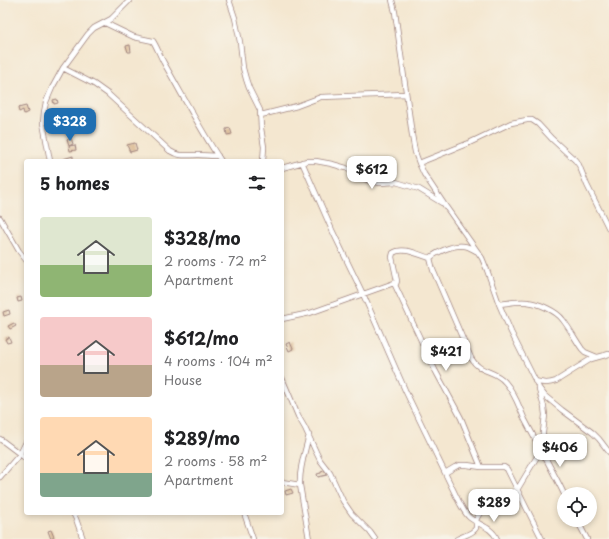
<!DOCTYPE html>
<meta charset="utf-8">
<style>
:root{--surface:#fff;--page:#f2f2f2;--text:#202124;--muted:#757577;--accent:#1f6fb2}
body{margin:0;font-family:"Playpen Sans",sans-serif;background:var(--page);color:var(--text);height:100vh;display:flex;flex-direction:column;font-size:15px;white-space:nowrap}
*{box-sizing:border-box;margin:0}
p{font-size:13px;color:var(--muted)}
.icon{flex:none;width:22px;height:22px;fill:none;stroke:currentColor;stroke-width:2;stroke-linecap:round;stroke-linejoin:round}
.map{position:relative;flex:1;overflow:hidden}
.panel{position:absolute;left:24px;top:159px;width:260px;height:356px;display:flex;flex-direction:column;background:var(--surface);border-radius:4px;box-shadow:0 2px 6px #0003}
.panel>*{flex:none}
.tools{position:absolute;left:557px;top:487px;display:grid;gap:8px}
.tools a{display:grid;place-items:center;width:40px;height:40px;border-radius:50%;background:var(--surface);box-shadow:0 2px 6px #0003;font-size:20px}
.price{position:absolute;translate:-50% -34px;padding:0 9px;border-radius:8px;background:#fff;color:#222;font-size:13px;line-height:26px;filter:drop-shadow(0 1px 2px #0008)}
.price::after{content:'';position:absolute;left:50%;top:24px;width:12px;height:9px;margin-left:-6px;background:inherit;clip-path:polygon(0 0,100% 0,50% 100%)}
.price.active{background:var(--accent);color:#fff}
ul{padding:0;list-style:none}
li{display:flex;align-items:center;gap:12px;height:100px;padding:0 16px}
li span{display:grid;place-items:center;flex:none;width:112px;height:80px;border-radius:4px;color:#555}
li>.icon{margin-inline-start:auto}
span .icon{width:48px;height:48px;fill:#fffc;stroke-width:1}
li b{font-size:17px}
h2{display:flex;justify-content:space-between;align-items:center;height:48px;padding:0 16px;font-size:17px}
.map>svg:first-child{display:block}
.building{fill:#ddbd98}
.lines{fill:none;stroke-linecap:round;stroke-linejoin:round}
.street-casing{stroke:#9f837e;stroke-width:6}
.street{stroke:#fff;stroke-width:4.5}
</style>
<div class="map">
<svg width="609" height="539" viewBox="0 0 609 539">
<rect width="100%" height="100%" fill="#f7f3e8"/>
<filter id="ink" filterUnits="userSpaceOnUse"><feTurbulence type="fractalNoise" baseFrequency=".025" numOctaves="2"/><feDisplacementMap in="SourceGraphic" scale="8" xChannelSelector="R" yChannelSelector="G"/><feConvolveMatrix kernelMatrix="1 2 1 2 8 2 1 2 1" color-interpolation-filters="sRGB"/></filter>
<filter id="wash" filterUnits="userSpaceOnUse"><feTurbulence type="fractalNoise" baseFrequency=".012" numOctaves="4" result="noise"/><feDisplacementMap in="SourceGraphic" scale="16" xChannelSelector="R" yChannelSelector="G"/><feGaussianBlur stdDeviation="0.9" result="paint"/><feColorMatrix in="noise" values="0 0 0 0 0 0 0 0 0 0 0 0 0 0 0 0 0 1.4 0 .05"/><feComposite in="paint" operator="in"/></filter>
<g filter="url(#wash)">
<rect width="100%" height="100%" fill="#f4e7d0"/>
<g id="blocks">
<path class="building" d="M130 45 131 52H128L126 46Z
M57 99 58 103 54 104 53 100Z
M26 106 28 112 24 114 23 110 19 112 18 108Z
M60 111 62 117 56 119 54 113Z
M230 128 232 134 227 135 226 129Z
M71 138 73 144 69 146 67 140Z
M135 143 137 150 130 152 127 145Z
M75 145 76 150 70 151 69 146Z
M73 156V159L67 161H63V159Z
M21 297 22 301 18 302 17 298Z
M9 310 10 314 4 316 3 312Z
M14 323 16 326 10 329 8 326Z
M9 337 11 342 7 343 5 339Z
M290 342 293 349 289 351 286 344Z
M327 470V475L318 477 317 474 321 473V472Z
M291 489 293 493 286 495 285 491Z
M51 530 54 537 51 539 48 531Z"/>
</g>
</g>
<g filter="url(#ink)">
<use href="#blocks" fill-opacity="0" stroke="#9f837e" stroke-width="1"/>
<g class="lines">
<g class="street-casing">
<path id="street" d="M229 0 235 18 240 42 243 68 246 79 249 88 260 110 261 128 264 147 263 161
M392 0 395 12 412 135 415 152 419 163 424 174 444 204 482 258 487 270 499 304 511 332 539 388 545 396 562 410 593 433 599 439 609 452
M105 23 134 37 153 41C157 47 160 56 164 63 183 96 200 129 221 161
M63 68 94 84 108 94 170 151C179 157 187 155 198 155 205 155 211 156 218 156
M261 115 297 106 321 97 406 94
M50 161 43 123 44 112 46 102 52 88 63 68 88 34 94 28 111 19 130 0
M302 162 332 230 363 294 381 335 405 390 459 502C462 507 465 514 470 518 479 525 492 527 497 539
M419 163 469 143 511 123 527 120H532L538 124 552 139 575 160 579 165 587 185 609 229
M282 168 307 161H316L332 164 346 168 365 179 370 181 380 183 396 182 419 189 442 203
M0 218 19 251 26 260
M430 258 433 270 471 358C480 374 494 369 505 382 515 393 519 407 525 420 538 445 552 469 564 494
M430 258C437 252 454 244 464 246 468 246 472 249 476 251
M394 283 435 370 461 418 481 467
M499 304C508 303 518 301 527 302 538 303 557 311 563 320 570 329 575 339 582 349L585 352 597 357
M282 319 310 313 394 283 396 284 397 281 392 257 393 253C403 246 419 255 430 258
M282 378 298 416 305 428 316 452 320 460 330 473 343 501 352 514 370 532 375 539
M535 381C543 383 548 384 556 381L591 359 609 354
M309 435C305 452 299 468 300 485L309 539
M0 439 20 454 26 459
M445 473 455 467 460 465H467L481 467H504L507 469 542 539
M0 477 20 454 26 442
M282 482 300 485
M73 513 76 519 83 539
M244 513 253 539
M577 520 587 539
M457 539C462 536 473 534 476 528 476 526 476 523 476 521 477 517 480 513 483 510L517 490 541 450 545 415 544 407 539 390"/>
</g>
<use href="#street" class="street"/>
</g>
</g>
</svg>
<div class="tools">
<a><svg class="icon" aria-label="locate" viewBox="0 0 24 24"><circle cx="12" cy="12" r="6"/><path d="M12 2v4M12 18v4M2 12h4M18 12h4"/></svg></a>
</div>
<b class="price active" style="left:70px;top:142px">$328</b>
<b class="price" style="left:372px;top:190px">$612</b>
<b class="price" style="left:446px;top:372px">$421</b>
<b class="price" style="left:560px;top:468px">$406</b>
<b class="price" style="left:494px;top:523px">$289</b>
<section class="panel">
<h2>5 homes<svg class="icon" aria-label="filters" viewBox="0 0 24 24"><path d="M4 7h16M4 17h16"/><circle cx="9" cy="7" r="2"/><circle cx="15" cy="17" r="2"/></svg></h2>
<ul>
<li><span style="background:linear-gradient(#dfe7d0 60%,#8fb573 0)"><svg class="icon" aria-label="home" viewBox="0 0 24 24"><path d="M3 11l9-7 9 7M6 9v11h12V9"/></svg></span><div><b>$328/mo</b><p>2 rooms · 72 m²</p><p>Apartment</p></div></li>
<li><span style="background:linear-gradient(#f6c9c9 60%,#b9a48a 0)"><svg class="icon" aria-label="home" viewBox="0 0 24 24"><path d="M3 11l9-7 9 7M6 9v11h12V9"/></svg></span><div><b>$612/mo</b><p>4 rooms · 104 m²</p><p>House</p></div></li>
<li><span style="background:linear-gradient(#ffd9b3 70%,#7fa58c 0)"><svg class="icon" aria-label="home" viewBox="0 0 24 24"><path d="M3 11l9-7 9 7M6 9v11h12V9"/></svg></span><div><b>$289/mo</b><p>2 rooms · 58 m²</p><p>Apartment</p></div></li>
</ul>
</section>
</div>
